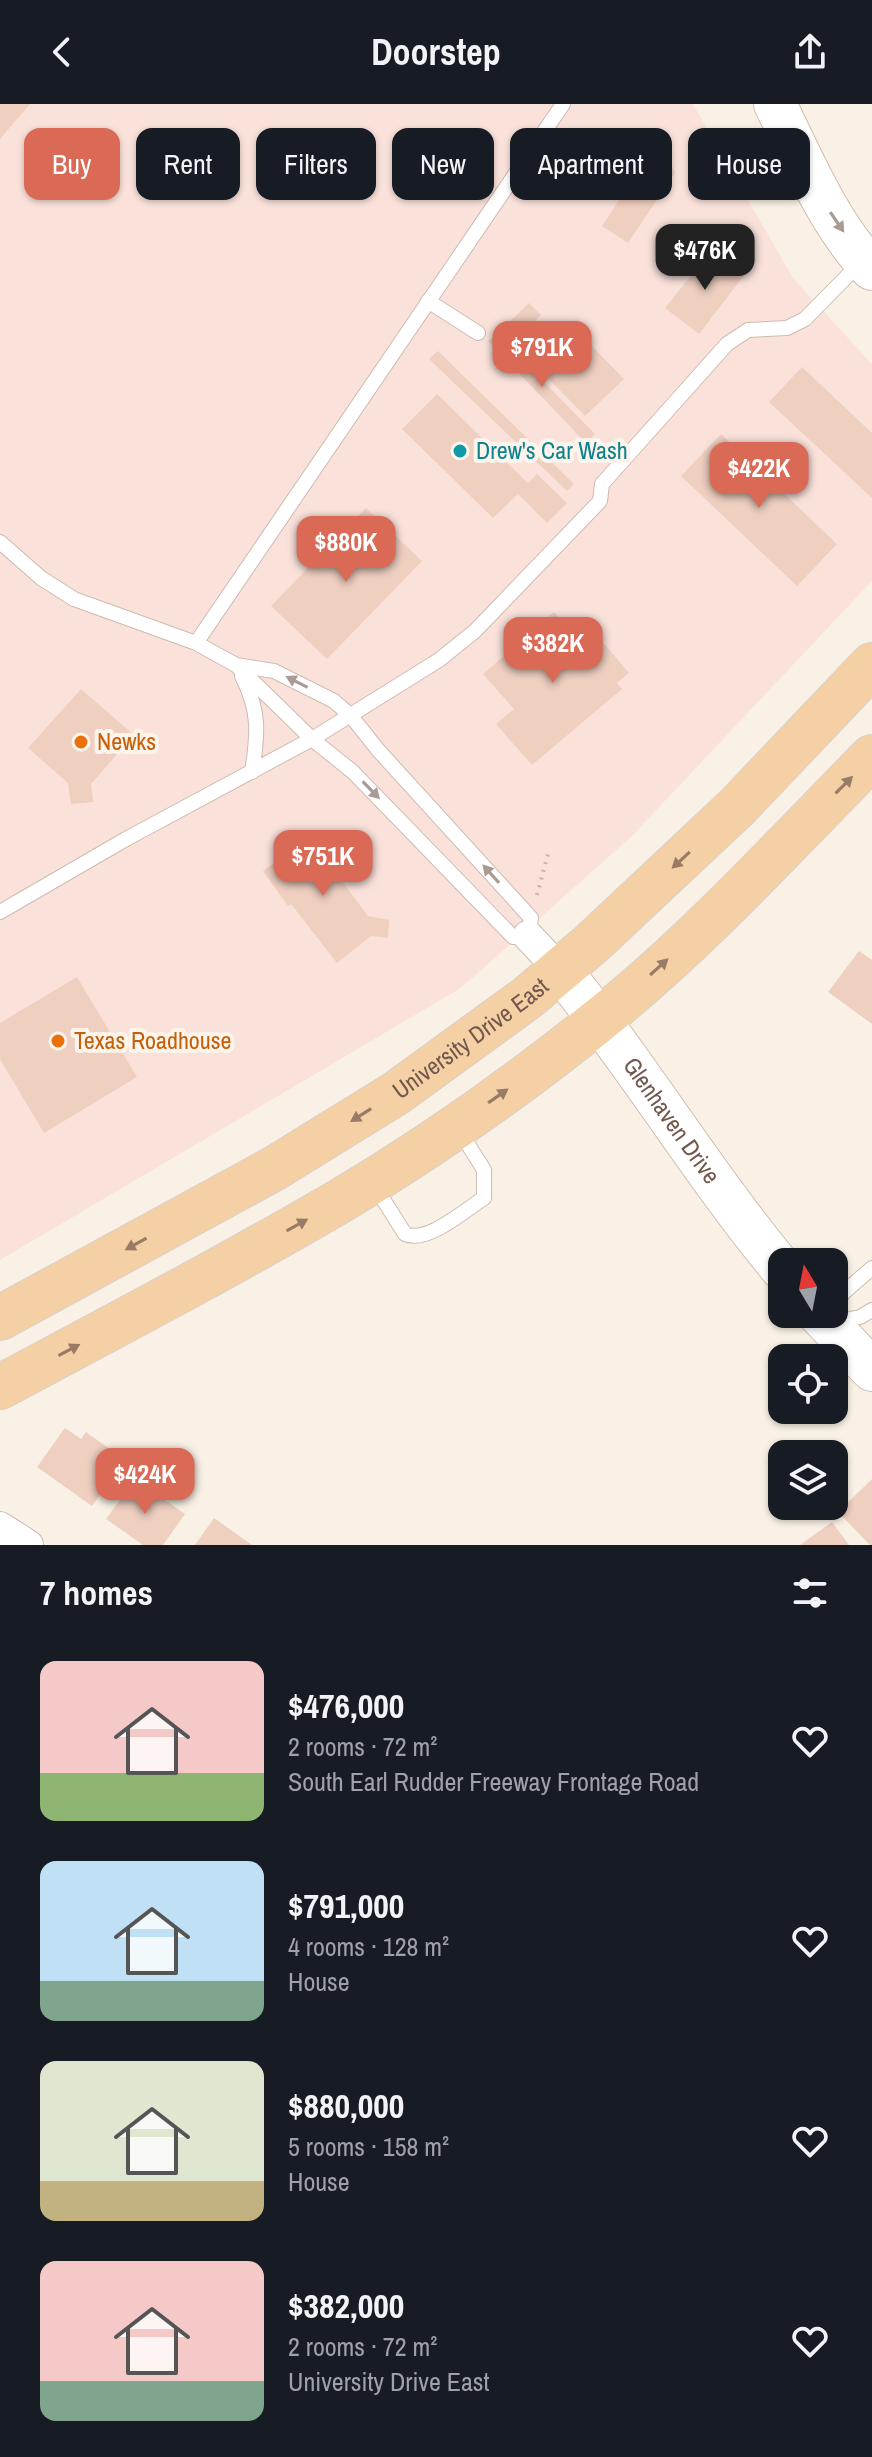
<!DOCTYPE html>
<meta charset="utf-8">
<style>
:root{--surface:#171b24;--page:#20242c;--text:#f1f3f6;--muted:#9ea1a6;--accent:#da6a55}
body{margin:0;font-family:"Archivo Narrow",sans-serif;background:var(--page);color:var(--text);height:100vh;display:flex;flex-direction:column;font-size:30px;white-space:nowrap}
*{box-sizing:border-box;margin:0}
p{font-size:26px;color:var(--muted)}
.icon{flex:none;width:44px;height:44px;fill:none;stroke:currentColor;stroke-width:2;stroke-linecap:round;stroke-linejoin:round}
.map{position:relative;height:1441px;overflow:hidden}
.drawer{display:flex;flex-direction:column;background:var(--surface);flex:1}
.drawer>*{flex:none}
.guide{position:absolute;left:24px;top:24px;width:824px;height:72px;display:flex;gap:16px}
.needle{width:52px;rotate:350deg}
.buttons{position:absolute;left:768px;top:1144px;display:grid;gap:16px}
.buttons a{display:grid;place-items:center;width:80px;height:80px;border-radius:16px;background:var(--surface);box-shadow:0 2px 6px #0004;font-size:40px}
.price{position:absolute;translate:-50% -68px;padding:0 18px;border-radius:16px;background:var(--accent);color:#fff;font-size:26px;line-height:52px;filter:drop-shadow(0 2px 4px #0008)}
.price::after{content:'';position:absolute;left:50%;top:48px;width:24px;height:18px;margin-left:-12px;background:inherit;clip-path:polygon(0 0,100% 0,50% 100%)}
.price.on{background:#222;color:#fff}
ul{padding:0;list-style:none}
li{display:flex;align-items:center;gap:24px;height:200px;padding:0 40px}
li span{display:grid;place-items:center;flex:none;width:224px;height:160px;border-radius:16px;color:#555}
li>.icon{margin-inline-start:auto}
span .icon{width:96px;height:96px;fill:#fffc;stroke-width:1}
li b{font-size:34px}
h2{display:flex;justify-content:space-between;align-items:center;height:96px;padding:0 40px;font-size:34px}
.chip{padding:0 28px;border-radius:16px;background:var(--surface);box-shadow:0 2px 6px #0004;font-size:28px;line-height:72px}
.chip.on{background:var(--accent);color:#fff}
header{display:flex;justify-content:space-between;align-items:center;height:104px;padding:0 40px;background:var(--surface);font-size:36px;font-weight:800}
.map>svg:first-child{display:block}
.commercial{fill:#fae2db}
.building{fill:#eecfc0}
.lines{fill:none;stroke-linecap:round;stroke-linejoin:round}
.lane-casing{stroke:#cdbbb0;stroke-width:16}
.street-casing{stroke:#cdbbb0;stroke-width:32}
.secondary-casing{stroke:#d0baae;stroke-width:44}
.primary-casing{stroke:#d8d0cd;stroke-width:46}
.path{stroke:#d2b2a3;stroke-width:4;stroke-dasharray:2 6;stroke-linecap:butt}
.lane{stroke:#fff;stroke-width:14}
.street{stroke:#fff;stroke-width:30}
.secondary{stroke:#fff;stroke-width:42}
.primary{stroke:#f4d0a4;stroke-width:44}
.oneway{fill:#aa9a94}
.oneway2{fill:#997b67}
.culture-dot{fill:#0f9aa8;stroke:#fdf5ec;stroke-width:3}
.food-dot{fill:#e8710a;stroke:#fdf5ec;stroke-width:3}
.labels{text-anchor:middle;stroke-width:8;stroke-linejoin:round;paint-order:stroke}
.culture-label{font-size:24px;fill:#0d838f;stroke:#fdf5ec;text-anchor:start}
.food-label{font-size:24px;fill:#c56008;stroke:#fdf5ec;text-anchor:start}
.street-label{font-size:24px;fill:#72574d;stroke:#fdf5ec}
</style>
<header><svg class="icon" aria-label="back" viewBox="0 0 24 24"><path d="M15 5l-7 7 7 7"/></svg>Doorstep<svg class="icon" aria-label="share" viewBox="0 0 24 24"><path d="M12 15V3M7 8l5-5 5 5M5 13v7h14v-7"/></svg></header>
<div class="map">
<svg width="872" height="1441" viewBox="0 0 872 1441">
<rect width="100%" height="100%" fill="#faf1e6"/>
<path class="commercial" d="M0 0H693L793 174 872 260V477L630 734 461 884 0 1156Z"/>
<path class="building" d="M0 0H30L0 35Z
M649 51 658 57 668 53 675 69 628 139 602 122Z
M715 147 745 170 699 230 665 204 701 159 704 162Z
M529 199 541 211 513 239 501 226Z
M497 230 595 330 586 339 488 237Z
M586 236 624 275 585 312 546 272Z
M438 247 574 380 567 387 429 255Z
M802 263 872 329V394L769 298Z
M437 290 528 379 537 370 567 399 547 419 518 390 493 414 402 325Z
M721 330 837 440 797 482 681 372Z
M366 404 422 457 327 555 271 502Z
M554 508 576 533 589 522 629 569 617 579 622 585 532 661 496 620 514 605 483 570Z
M81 585 134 631 91 680 93 698 71 700 68 679 28 644Z
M318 726 337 753 329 760 368 812 389 816 388 834 371 832 337 859 291 800 288 802 263 767Z
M859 847 872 856V920L828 888Z
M77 873 137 973 44 1029 0 955V919Z
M65 1324 81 1335 86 1328 125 1356 92 1402 37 1363Z
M135 1375 185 1410 163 1441H143L106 1415Z
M872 1375V1441H870L838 1408Z
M214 1414 252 1441H195Z
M832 1418 849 1441H800Z"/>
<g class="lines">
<g class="lane-casing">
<path id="lane" d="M428 197 478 229
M0 438 41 474 74 495 196 539 236 561 312 635 353 668 513 833 528 832 531 814 378 646 351 612 334 597 274 567 236 561
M196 539 563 0
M242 572C260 607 258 630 252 668
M0 808 126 735 312 635 439 556 475 527 600 397 602 380 727 240 748 226 787 224 805 215 860 159
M374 1081 405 1130C427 1140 465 1106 484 1094V1066L459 1026
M834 1207 843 1189 872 1164
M835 1218 860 1213 872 1206"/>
</g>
<g class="street-casing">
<path id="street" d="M528 832 561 867
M0 1423 28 1441"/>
</g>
<g class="secondary-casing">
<g id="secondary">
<path d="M775 0C802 54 829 121 872 165"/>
<path id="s1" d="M561 867C639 963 703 1070 782 1165"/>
<path d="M819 1210 872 1266"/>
</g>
</g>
<g class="primary-casing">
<g id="primary">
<path id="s2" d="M0 1214 275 1064 338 1025 395 990 527 894 591 840 737 703 872 561"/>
<path d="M0 1283C114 1222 229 1162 340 1097 430 1044 516 983 598 917 697 838 783 743 872 653"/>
</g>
</g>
<path class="path" d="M537 791 548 750"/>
<use href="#lane" class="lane"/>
<use href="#street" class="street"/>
<use href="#secondary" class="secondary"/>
<use href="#primary" class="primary"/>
</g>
<defs><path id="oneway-solid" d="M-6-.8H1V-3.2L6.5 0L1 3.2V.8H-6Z" transform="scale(2)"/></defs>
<g class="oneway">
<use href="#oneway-solid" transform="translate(837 118) rotate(56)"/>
<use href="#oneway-solid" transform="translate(297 578) rotate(-153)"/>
<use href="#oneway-solid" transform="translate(371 686) rotate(46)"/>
<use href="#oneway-solid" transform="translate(491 770) rotate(-132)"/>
</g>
<g class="oneway2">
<use href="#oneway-solid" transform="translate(844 681) rotate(-45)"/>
<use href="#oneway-solid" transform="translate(681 756) rotate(137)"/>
<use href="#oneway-solid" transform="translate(659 863) rotate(-42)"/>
<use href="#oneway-solid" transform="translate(498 992) rotate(-35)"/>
<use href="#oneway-solid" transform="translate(361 1011) rotate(148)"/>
<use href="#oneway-solid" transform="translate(297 1121) rotate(-29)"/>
<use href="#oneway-solid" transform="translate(136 1140) rotate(151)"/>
<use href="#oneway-solid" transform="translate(69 1246) rotate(-28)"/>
</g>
<circle class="culture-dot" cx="460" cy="347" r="8"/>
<g class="food-dot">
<circle cx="81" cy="638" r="8"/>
<circle cx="58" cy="937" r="8"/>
</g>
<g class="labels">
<g class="culture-label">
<text x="476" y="355">Drew's Car Wash</text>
</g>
<g class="food-label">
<text x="97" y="646">Newks</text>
<text x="74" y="945">Texas Roadhouse</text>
</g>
<g class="street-label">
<text dy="8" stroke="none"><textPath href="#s2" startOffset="548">University Drive East</textPath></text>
<text dy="8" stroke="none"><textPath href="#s1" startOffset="186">Glenhaven Drive</textPath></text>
</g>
</g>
</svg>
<div class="buttons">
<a><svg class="needle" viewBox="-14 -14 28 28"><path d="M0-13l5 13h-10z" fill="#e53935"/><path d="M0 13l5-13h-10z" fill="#9ea1a6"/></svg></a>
<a><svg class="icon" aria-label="locate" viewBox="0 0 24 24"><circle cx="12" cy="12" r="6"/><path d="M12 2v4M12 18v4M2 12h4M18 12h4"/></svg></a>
<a><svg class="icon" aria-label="layers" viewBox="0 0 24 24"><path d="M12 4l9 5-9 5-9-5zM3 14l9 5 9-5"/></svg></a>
</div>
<b class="price on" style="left:705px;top:188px">$476K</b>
<b class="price" style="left:542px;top:285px">$791K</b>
<b class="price" style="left:759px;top:406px">$422K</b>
<b class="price" style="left:346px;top:480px">$880K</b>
<b class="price" style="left:553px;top:581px">$382K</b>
<b class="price" style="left:323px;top:794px">$751K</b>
<b class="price" style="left:145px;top:1412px">$424K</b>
<div class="guide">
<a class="chip on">Buy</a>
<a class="chip">Rent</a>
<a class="chip">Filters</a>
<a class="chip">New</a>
<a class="chip">Apartment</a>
<a class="chip">House</a>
</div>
</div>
<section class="drawer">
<h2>7 homes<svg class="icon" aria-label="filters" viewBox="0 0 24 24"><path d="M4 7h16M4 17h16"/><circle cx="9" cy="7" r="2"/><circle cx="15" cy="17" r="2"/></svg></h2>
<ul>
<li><span style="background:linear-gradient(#f6c9c9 70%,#8fb573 0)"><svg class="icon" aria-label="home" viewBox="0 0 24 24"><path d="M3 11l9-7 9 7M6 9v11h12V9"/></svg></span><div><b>$476,000</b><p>2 rooms · 72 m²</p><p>South Earl Rudder Freeway Frontage Road</p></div><svg class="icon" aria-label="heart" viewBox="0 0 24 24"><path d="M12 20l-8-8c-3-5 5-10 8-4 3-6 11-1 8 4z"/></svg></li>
<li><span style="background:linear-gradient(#bfe0f5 75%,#7fa58c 0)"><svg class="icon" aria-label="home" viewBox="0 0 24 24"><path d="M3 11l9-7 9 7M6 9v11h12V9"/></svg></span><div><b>$791,000</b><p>4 rooms · 128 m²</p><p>House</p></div><svg class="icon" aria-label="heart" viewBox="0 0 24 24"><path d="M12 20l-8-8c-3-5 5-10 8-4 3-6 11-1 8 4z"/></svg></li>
<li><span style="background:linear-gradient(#dfe7d0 75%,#c2b280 0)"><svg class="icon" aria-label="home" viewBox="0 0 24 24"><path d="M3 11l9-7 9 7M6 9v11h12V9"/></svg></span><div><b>$880,000</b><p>5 rooms · 158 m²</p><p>House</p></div><svg class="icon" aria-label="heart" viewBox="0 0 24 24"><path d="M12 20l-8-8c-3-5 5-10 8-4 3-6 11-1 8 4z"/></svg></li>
<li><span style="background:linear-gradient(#f6c9c9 75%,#7fa58c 0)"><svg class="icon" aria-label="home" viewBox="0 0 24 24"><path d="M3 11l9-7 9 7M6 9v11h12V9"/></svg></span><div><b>$382,000</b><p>2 rooms · 72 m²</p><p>University Drive East</p></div><svg class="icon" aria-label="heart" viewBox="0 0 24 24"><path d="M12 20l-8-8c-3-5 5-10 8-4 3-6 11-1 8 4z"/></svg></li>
</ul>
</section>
